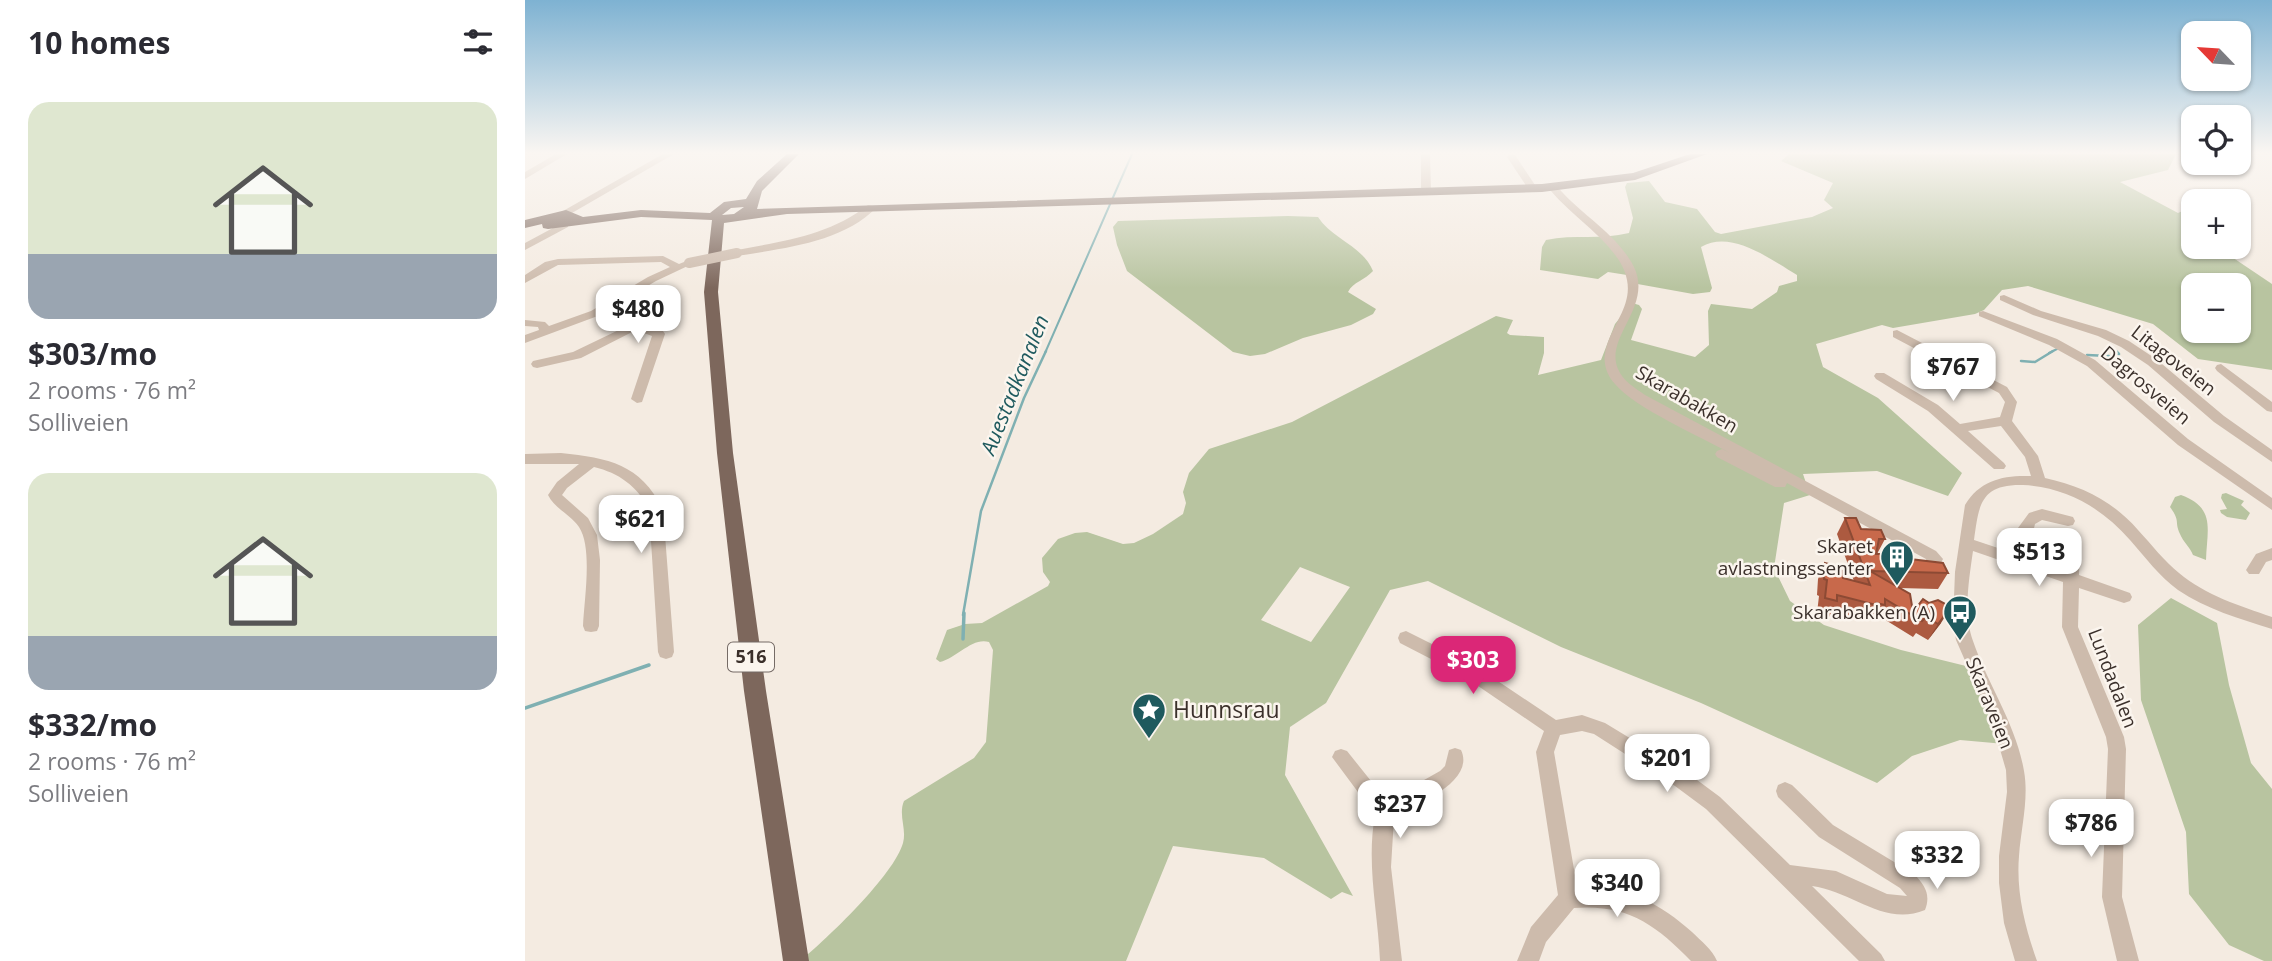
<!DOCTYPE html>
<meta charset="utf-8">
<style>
:root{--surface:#fff;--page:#f2f2f3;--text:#2b2b33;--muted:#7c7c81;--accent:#db2777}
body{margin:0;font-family:"Open Sans",sans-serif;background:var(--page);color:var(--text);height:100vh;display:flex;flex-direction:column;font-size:26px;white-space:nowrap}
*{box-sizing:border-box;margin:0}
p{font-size:23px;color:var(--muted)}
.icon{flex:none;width:38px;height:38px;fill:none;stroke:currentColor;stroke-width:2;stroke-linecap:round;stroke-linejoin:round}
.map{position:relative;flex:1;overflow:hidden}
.details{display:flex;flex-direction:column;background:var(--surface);width:525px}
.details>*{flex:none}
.needle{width:46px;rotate:295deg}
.controls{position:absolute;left:1656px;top:21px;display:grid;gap:14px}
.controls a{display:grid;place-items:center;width:70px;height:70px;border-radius:14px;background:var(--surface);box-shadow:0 2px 5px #0004;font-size:35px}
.price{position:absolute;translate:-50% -60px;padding:0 16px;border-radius:14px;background:#fff;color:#222;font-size:23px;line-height:46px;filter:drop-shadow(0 2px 4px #0008)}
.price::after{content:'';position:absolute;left:50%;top:42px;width:21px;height:16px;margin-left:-10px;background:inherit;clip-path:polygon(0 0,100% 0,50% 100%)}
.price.current{background:var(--accent);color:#fff}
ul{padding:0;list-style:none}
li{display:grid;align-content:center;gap:14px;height:371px;padding:0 28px}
li span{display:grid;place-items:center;height:217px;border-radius:21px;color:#555}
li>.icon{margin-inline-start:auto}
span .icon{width:126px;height:126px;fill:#fffc;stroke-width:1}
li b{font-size:30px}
h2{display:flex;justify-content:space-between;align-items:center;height:84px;padding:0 28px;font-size:30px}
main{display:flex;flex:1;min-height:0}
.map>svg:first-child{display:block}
.green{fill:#b8c4a0;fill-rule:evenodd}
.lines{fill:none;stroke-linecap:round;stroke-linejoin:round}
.stream-far2{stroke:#7fb0b2;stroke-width:2}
.stream-far1{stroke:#7fb0b2;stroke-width:2.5}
.stream{stroke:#7fb0b2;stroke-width:3.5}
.minor{fill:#cdbbac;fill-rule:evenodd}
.major{fill:#7d675c;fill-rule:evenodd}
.minor-bridge{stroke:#cdbbac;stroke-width:10}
.wall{fill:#ac5a40}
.shaded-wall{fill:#8c4a34}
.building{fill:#c8694b;stroke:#8c4a34;stroke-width:2}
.labels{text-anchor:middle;stroke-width:5;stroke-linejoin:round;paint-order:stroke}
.shield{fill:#fbf5ee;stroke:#756b66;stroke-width:2}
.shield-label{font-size:18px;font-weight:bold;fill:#3b302b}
.street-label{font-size:19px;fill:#3b302b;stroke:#fbf5ee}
.poi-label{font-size:19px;fill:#3b302b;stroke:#fbf5ee;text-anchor:end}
.water-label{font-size:21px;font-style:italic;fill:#1f5a5e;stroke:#fbf5ee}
.near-poi-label{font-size:23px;fill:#3b302b;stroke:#fbf5ee;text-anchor:start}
</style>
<main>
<section class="details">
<h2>10 homes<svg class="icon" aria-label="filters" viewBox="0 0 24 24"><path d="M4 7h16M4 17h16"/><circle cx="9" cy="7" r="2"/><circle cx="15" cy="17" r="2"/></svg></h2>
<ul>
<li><span style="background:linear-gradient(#dfe7d0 70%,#9aa5b1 0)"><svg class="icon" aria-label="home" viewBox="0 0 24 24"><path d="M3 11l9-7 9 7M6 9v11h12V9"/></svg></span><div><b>$303/mo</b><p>2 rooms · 76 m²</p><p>Solliveien</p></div></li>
<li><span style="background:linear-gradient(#dfe7d0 75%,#9aa5b1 0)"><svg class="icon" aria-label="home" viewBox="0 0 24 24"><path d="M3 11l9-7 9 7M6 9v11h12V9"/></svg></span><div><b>$332/mo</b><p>2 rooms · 76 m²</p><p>Solliveien</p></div></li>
</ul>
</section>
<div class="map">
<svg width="1747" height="961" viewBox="0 0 1747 961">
<rect width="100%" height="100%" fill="#f4ebe1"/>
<path class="green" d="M1264 154H1651L1643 170 1595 182 1653 213 1668 206V247H1692L1747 284V370L1673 359 1628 324 1503 286 1477 290 1459 310 1450 314 1368 328 1357 325 1291 344 1298 367 1353 398 1437 473 1423 496 1352 471 1278 474 1285 495 1259 503 1249 568 1265 601 1299 625 1376 650 1441 666 1480 744 1435 740 1387 756 1352 783 1176 703 1036 647 903 581 865 590 801 703 765 727 760 775 828 896 817 892 806 899 739 858 648 846 601 961H275C302 939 369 875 378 843 382 829 373 815 379 801L449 758 461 742 468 650 464 642C447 637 432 658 415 662L411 659 422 630 440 624 457 623 523 586 525 582 518 572 517 558 533 539 550 533 562 532 598 544 609 543 628 534 658 514 661 503 658 492 664 473 684 449 767 422 971 316 988 320 982 333 985 335 1019 337V353L1013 375 1076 360 1090 324 1107 303 1114 305 1117 309 1106 340 1170 357 1184 345 1183 311 1186 304 1227 309 1252 292 1254 286 1272 281V275C1246 260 1207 229 1176 247L1187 288 1185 292 1168 294 1107 283 1102 275 1083 272 1073 279 1015 270 1017 247 1021 240C1049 234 1076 240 1104 233L1108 218 1100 187 1102 183 1124 181 1140 202 1172 209 1190 232 1196 234 1287 217 1308 208 1299 200 1308 183 1256 161ZM1668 285H1713V331H1668ZM775 567 825 587 786 642 736 620Z
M763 216 793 217C807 239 838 246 848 271 840 280 828 282 823 292L851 309 848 314 826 325 778 338 740 354 725 356 708 352 602 271 592 245 588 227 593 221Z
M1701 493 1719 501 1716 505 1725 513 1721 520 1702 517 1696 513 1695 510 1702 509 1696 498 1697 494Z
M1656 495C1691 508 1682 529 1681 560L1668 555C1665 547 1658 542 1655 534 1649 521 1656 522 1645 507L1650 497Z
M1646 598 1692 623 1704 685 1726 763 1747 789V961H1739L1704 945 1664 894 1661 832 1616 700 1613 625Z"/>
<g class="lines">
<path class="stream-far2" d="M520 353 607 154
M1524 353 1532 349"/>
<path class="stream-far1" d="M1562 355 1584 356
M1586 356 1594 354 1591 351
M1496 361 1510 362 1528 351
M438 615 456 511 499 398 521 351"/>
<path class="stream" d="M438 639 439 613
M0 708 124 665"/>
<path class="minor" d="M31 154H42L0 179V172Z
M138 154H149L40 217 31 215Z
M896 154H905L906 191 901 194 896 191Z
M984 155H990L1012 188 1010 190H1004L982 157Z
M1025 185H1031C1054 214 1092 233 1109 267 1128 307 1079 337 1093 369 1098 381 1110 388 1120 395L1411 551 1418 559 1413 569H1403L1401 559 1262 483 1260 487H1250L1192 457 1190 454 1192 451 1197 449 1205 453C1176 437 1110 408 1090 384 1080 373 1077 360 1082 345 1089 323 1107 304 1102 280 1096 245 1044 216 1023 187Z
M343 205 352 207C317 243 259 248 212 256L207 253 212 250C259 241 305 235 343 205Z
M39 222 43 223V227L0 250V243Z
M138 256 154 264 164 260 169 263 131 281 79 312 138 331 140 334 117 402 112 403 106 399 127 336 111 330 56 358 12 368 8 367 6 364 8 361 48 352 100 327 70 317 0 343V335L14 330 13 327 0 326V320L20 322 24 326 66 311 123 277 145 267 136 262 33 265 0 283V275L20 262 33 259Z
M1479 295 1516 311 1581 330 1604 341 1631 359 1699 416 1747 450V462L1689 422 1623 365 1596 347 1573 336 1508 315 1475 300V296Z
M1458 311 1532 339 1570 360 1663 439 1747 498V510L1653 445 1562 366 1524 345 1454 316V312Z
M1372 330 1482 387 1492 402 1487 421 1513 456 1520 478C1557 486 1588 501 1613 530 1627 545 1639 561 1654 573 1680 595 1715 606 1747 617V629C1715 619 1681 609 1653 590 1634 576 1620 557 1605 540 1577 508 1541 487 1498 485 1455 484 1454 505 1449 540L1488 553 1493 528 1504 513 1517 509 1548 517 1550 521 1548 525 1543 526 1517 520 1510 524 1502 558 1539 570 1542 546H1552L1555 550 1554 575 1605 593 1607 597 1605 601 1599 603 1554 588 1553 627 1599 737 1601 749 1597 897 1614 961H1592L1577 897 1583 749 1581 737 1537 627 1538 582 1448 551C1444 579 1438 614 1448 641 1463 685 1491 724 1499 771 1504 799 1496 828 1494 856 1491 892 1500 927 1512 961H1490L1479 923 1474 883V856L1482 792 1481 770 1467 722 1431 640 1428 623 1430 572 1440 505C1455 480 1478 475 1506 476L1500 457 1476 426 1443 431 1479 463 1481 466 1479 469H1469L1403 411 1351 379 1349 376 1351 373H1359L1413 405 1435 424 1475 417 1480 402 1474 393 1368 337V331Z
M1696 364 1747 402V412L1742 411 1692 371 1690 368 1692 365Z
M36 453C84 458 115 464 138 509L149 652 147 657 141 659 135 657 133 652 124 509C112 486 94 473 69 467L42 488 37 495 63 518 72 535 75 560 74 626 72 631 66 632 60 631 58 626C59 601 68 548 54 527 45 514 30 509 23 495L32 482 54 464H0V454Z
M1747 548V560L1741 562 1734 574H1724L1721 570 1731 554Z
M881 631 949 665 1031 720 1057 715 1080 723 1164 774 1195 797 1265 865 1311 871 1362 894 1382 896 1375 888 1294 837 1253 797 1251 791 1253 785 1260 782 1267 785 1308 825 1389 874C1400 885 1406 895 1400 910 1359 927 1327 891 1287 886L1356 954 1360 961H1334L1181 809 1150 786 1069 734 1057 731 1035 735 1029 752 1052 887C1097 884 1134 902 1167 932 1176 941 1187 949 1192 961H1166C1130 924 1102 904 1049 908L1021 942 1014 961H992L1006 927 1033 895 1011 752 1019 731 937 675 875 643 873 638 875 633Z
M930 748 936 750C951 782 890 805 869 818L866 867 877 961H855C853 912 841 864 850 815L807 757 810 751 816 749 822 751 862 801 915 771 920 766 924 750Z"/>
<path class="major" d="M262 154H274L237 191 232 209 1017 184 1108 173 1165 154H1182L1110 180 1017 192 262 214 199 223 193 292 208 453 241 691 284 961H258L219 691 192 453 179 292 187 220 116 217 23 229 18 228 17 224 0 228V220L41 210 58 217 116 210 185 213 199 202 221 199 232 181ZM219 207 209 214 197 215 206 208Z"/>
<path class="minor-bridge" d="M164 263 212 253"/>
</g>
<path class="wall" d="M1320 518 1336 529 1360 539 1352 554 1385 559 1423 573 1413 589 1374 588 1388 612 1416 623 1403 640 1391 633 1388 637 1354 616 1351 621 1343 619 1342 621 1307 611 1304 617 1292 613 1294 596 1292 595 1293 579 1300 563 1314 570 1318 578 1329 581 1312 534Z"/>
<path class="shaded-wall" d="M1426 607 1416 623 1403 640 1413 624Z"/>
<path class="building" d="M1320 518H1331L1336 529 1356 530 1360 539H1354L1351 554H1379L1385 559 1418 563 1423 573 1345 571 1385 594 1388 612 1398 599 1404 603 1413 600 1426 607 1413 624 1401 617 1397 621 1360 599V605L1351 603V605L1312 595V601L1300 598 1302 580 1299 579 1300 563 1315 567 1314 570 1318 571V578L1345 585Z"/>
<linearGradient id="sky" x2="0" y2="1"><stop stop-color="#7eb2d2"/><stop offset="0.53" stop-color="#faf6f2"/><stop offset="1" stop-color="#faf6f2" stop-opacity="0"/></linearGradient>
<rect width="1747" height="288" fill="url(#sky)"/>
<defs>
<g id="building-pin" transform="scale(1.75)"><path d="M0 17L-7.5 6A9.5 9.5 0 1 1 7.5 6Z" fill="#1f5a5e" stroke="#fbf5ee"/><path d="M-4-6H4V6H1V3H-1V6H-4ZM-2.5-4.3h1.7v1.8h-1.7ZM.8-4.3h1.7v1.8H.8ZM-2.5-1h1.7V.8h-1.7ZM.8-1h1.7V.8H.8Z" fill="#fff"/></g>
<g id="bus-pin" transform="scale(1.75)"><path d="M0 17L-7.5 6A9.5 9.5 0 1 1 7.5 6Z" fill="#1f5a5e" stroke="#fbf5ee"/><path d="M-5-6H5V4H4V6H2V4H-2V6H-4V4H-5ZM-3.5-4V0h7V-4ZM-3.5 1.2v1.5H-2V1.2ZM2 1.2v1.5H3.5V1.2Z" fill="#fff"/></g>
<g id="sight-pin" transform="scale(1.75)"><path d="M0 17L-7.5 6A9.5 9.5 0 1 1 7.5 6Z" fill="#1f5a5e" stroke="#fbf5ee"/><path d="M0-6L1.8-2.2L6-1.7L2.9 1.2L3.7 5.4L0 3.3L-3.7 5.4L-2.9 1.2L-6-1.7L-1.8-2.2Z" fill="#fff"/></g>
</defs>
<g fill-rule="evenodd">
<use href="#building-pin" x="1372" y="557"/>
<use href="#bus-pin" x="1435" y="612"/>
<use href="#sight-pin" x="624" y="710"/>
</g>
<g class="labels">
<rect class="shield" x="203" y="642.5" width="46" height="29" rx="5"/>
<g class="shield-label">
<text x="226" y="663">516</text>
</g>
<g class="street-label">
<text transform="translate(1649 360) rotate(38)" y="7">Litagoveien</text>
<text transform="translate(1621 385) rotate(40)" y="7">Dagrosveien</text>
<text transform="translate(1162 399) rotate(30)" y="7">Skarabakken</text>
<text transform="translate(1588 678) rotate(69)" y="7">Lundadalen</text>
<text transform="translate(1465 703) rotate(68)" y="7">Skaraveien</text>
</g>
<g class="poi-label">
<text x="1348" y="553">Skaret<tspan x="1348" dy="22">avlastningssenter</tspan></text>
<text x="1410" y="619">Skarabakken (A)</text>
</g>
<g class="water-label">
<text transform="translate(490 385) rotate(-68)" y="7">Auestadkanalen</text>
</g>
<g class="near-poi-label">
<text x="648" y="718">Hunnsrau</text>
</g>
</g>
</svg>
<div class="controls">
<a><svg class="needle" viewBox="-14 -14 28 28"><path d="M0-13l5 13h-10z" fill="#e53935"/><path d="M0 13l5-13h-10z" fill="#7c7c81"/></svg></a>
<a><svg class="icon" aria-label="locate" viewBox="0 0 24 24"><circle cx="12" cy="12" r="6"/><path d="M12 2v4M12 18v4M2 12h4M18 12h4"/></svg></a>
<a>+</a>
<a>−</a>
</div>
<b class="price" style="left:113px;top:345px">$480</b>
<b class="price" style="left:1428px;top:403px">$767</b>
<b class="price" style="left:116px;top:555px">$621</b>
<b class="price" style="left:1514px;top:588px">$513</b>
<b class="price current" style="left:948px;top:696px">$303</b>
<b class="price" style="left:1142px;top:794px">$201</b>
<b class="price" style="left:875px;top:840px">$237</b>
<b class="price" style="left:1566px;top:859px">$786</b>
<b class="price" style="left:1412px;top:891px">$332</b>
<b class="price" style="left:1092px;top:919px">$340</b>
</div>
</main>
